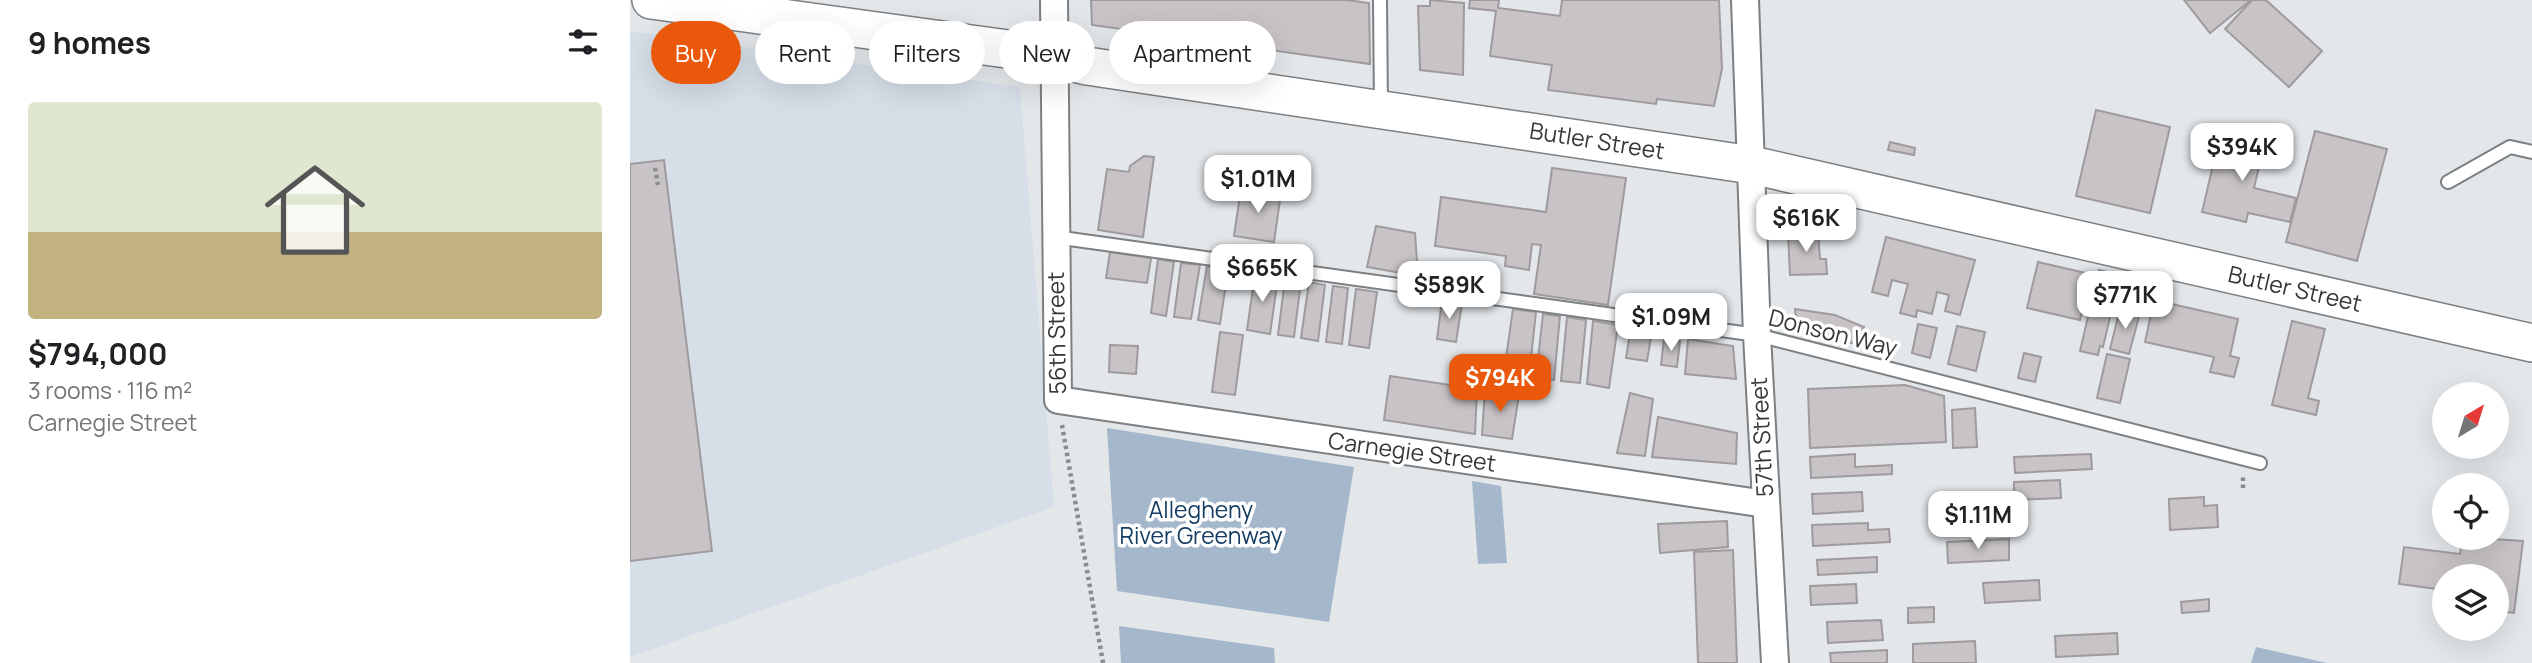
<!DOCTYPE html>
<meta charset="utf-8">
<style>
:root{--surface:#fff;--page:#f6f6f6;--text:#202124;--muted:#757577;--accent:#ea580c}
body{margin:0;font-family:Manrope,sans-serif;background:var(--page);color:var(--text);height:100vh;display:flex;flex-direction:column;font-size:26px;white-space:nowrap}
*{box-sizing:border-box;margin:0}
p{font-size:23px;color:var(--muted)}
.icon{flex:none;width:38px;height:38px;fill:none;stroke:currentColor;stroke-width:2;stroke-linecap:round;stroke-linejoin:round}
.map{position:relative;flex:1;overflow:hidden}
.details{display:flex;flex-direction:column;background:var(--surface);width:630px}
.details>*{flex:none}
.hud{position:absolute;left:21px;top:21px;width:665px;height:63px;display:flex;gap:14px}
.needle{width:46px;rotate:38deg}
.buttons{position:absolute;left:1802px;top:382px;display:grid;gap:14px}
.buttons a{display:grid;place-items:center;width:77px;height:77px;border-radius:50%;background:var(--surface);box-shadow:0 7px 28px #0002;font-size:35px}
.price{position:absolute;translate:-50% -60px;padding:0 16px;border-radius:14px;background:#fff;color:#222;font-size:23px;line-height:46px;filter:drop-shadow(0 2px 4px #0008)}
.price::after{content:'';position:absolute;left:50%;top:42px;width:21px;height:16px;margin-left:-10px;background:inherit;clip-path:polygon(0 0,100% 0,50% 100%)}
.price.active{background:var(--accent);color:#fff}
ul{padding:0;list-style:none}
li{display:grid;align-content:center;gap:14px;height:371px;padding:0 28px}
li span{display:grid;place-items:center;height:217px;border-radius:7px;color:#555}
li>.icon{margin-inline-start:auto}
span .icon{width:126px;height:126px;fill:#fffc;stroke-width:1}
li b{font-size:30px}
h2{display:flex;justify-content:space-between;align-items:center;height:84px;padding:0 28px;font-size:30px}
.chip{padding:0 24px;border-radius:32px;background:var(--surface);box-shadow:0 7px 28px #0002;font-size:24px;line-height:63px}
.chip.active{background:var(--accent);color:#fff}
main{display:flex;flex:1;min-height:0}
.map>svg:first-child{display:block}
.built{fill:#d6dee8}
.green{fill:#a5b7cb}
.building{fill:#c7c3c6;stroke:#9e9a9d;stroke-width:2}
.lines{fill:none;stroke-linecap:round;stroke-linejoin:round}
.service-casing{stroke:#7d8083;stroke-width:16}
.minor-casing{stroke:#7d8083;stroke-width:30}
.secondary-casing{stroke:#7d8083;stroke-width:40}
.path{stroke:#8a8d8f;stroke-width:4.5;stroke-dasharray:3.5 3.5;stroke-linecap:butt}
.service{stroke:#fff;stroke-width:12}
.minor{stroke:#fff;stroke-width:26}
.secondary{stroke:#fff;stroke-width:37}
.labels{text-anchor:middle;stroke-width:7;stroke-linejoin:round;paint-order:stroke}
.street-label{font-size:23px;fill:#353738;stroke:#fff}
.park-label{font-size:23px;fill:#153d63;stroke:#fff}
</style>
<main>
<section class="details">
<h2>9 homes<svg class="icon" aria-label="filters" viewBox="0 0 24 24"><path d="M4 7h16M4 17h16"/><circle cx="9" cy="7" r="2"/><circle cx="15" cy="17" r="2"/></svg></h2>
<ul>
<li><span style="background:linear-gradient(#dfe7d0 60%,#c2b280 0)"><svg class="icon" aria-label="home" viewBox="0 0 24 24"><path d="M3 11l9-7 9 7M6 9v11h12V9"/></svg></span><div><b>$794,000</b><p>3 rooms · 116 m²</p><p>Carnegie Street</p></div></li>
</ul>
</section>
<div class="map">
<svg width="1902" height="663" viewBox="0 0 1902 663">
<rect width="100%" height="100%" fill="#e3e7ea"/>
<path class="built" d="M0 31 390 87 424 507 0 657Z"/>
<path class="green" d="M477 428 724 467 699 622 487 591Z
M842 481 871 486 877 563 848 564Z
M489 626 644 648 645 663H491Z
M1626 647 1697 663H1621Z"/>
<path class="building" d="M461 0H717L739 3 740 64 462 25Z
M800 0 834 3 833 75 790 70 788 6H800Z
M840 0H869L868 8 930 16 932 0H1089L1092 69 1084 106 1027 99 1026 104 918 90 922 65 860 56 866 11 839 8Z
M1554 0H1621L1580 33Z
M1622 0H1636L1692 51 1659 87 1595 29Z
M1466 110 1540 127 1520 213 1446 196Z
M1591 131 1635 141 1624 188 1666 198 1660 222 1618 213 1616 222 1572 212Z
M1685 131 1757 149 1727 261 1656 242Z
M1260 142 1285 148 1284 155 1258 150Z
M514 156 524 157 513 237 468 230 477 169 499 172 500 166Z
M34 160 82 551 0 561V164Z
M922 168 996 178 978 305 904 294 911 245 902 244 899 270 875 266 876 256 805 246 811 197 916 212Z
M611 188 651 193 644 242 604 236Z
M746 226 785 233 788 276 737 267Z
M1188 231 1190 259H1196L1197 274 1160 275 1158 233Z
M1256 237 1345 260 1330 315 1315 311 1319 295 1307 292 1302 314 1287 310 1286 317 1270 313 1278 284 1262 280 1258 296 1242 292Z
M480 252 521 258 517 283 476 278Z
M528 259 544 262 536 316 521 313Z
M1408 262 1460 274 1450 320 1397 308Z
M551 263 570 265 561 319 544 317Z
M577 266 598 270 590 324 568 320Z
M1469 270 1490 275 1473 347 1470 346 1468 355 1450 351Z
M625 274 648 278 640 334 617 330Z
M655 279 671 281 664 337 648 335Z
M679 282 695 285 688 341 671 338Z
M703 286 718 288 712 344 696 342Z
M726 289 747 292 739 348 719 345Z
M1524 300 1608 319 1600 356 1609 358 1604 377 1580 372 1584 357 1515 342Z
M812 301 832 304 826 342 807 339Z
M883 309 906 312 899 376 874 372Z
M1165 309 1205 315 1234 327 1226 344 1167 329Z
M1490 309 1510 313 1499 354 1480 349Z
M913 314 930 316 924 380 906 377Z
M937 317 956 320 950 383 931 381Z
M963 321 988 325 979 388 957 384Z
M1662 321 1695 329 1678 398 1689 401 1686 415 1642 405Z
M1288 324 1307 328 1300 358 1282 353Z
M1327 326 1355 332 1346 371 1318 364Z
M590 332 613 335 605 395 582 392Z
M1000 334 1021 337 1017 361 996 358Z
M1034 339 1050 341 1047 367 1031 365Z
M1058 339 1103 346 1106 379 1055 374Z
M480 345 508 346 506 374 479 372Z
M1394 353 1411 357 1405 382 1388 378Z
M1477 354 1500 359 1490 403 1467 398Z
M760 376 847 389 845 434 754 420Z
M1275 385 1314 396 1316 442 1180 448 1178 389Z
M855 390 889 395 882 439 852 435Z
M1000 393 1023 399 1015 456 987 453Z
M1345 408 1347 447 1323 448 1322 410Z
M1028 417 1107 433 1106 464 1022 457Z
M1225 454V467L1262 465V474L1181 478 1180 457Z
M1461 454 1462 469 1385 473 1384 457Z
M1430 480 1431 498 1384 500V482Z
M1232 492 1233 511 1183 514 1182 494Z
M1574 497V506L1587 505 1588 527 1540 530 1539 499Z
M1097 521 1098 547 1030 553 1028 524Z
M1238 523V530L1259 529 1260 542 1183 546 1182 525Z
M1832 537 1893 541 1884 613 1867 611V576H1815V590L1769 584 1774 547 1830 554Z
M1379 539V560L1318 563 1317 542Z
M1103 550 1107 663H1068L1064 552Z
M1247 557V572L1188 575 1187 560Z
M1409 580 1410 600 1355 603 1353 583Z
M1226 584 1227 603 1181 605 1180 586Z
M1579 599V611L1552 613 1551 602Z
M1304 607V622L1278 623V608Z
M1251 620 1253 640 1198 643 1197 622Z
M1487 633 1488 654 1426 657 1425 636Z
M1345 641 1346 663H1283V644Z
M1257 650V663H1201L1200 653Z"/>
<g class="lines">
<g class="service-casing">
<path id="service" d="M750 0 751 108
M1818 182 1880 147 1902 152
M425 237 1127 335 1630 463"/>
</g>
<g class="minor-casing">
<path id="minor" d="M424 0 428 400 1136 504
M1115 0 1127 335 1145 663"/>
</g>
<g class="secondary-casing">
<path id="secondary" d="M21 0 399 52 457 66 1122 165 1902 343"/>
</g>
<path class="path" d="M25 168 28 185
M432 425 473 663
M1613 488V477"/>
<use href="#service" class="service"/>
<use href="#minor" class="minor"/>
<use href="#secondary" class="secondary"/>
</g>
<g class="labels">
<g class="street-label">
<text transform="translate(967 141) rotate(9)" y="8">Butler Street</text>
<text transform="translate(1665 289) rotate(13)" y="8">Butler Street</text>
<text transform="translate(427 333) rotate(-91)" y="8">56th Street</text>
<text transform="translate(1203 333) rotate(14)" y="8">Donson Way</text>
<text transform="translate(1132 437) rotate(-93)" y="8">57th Street</text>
<text transform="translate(782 452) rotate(8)" y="8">Carnegie Street</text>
</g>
<g class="park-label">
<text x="571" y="518">Allegheny<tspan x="571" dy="26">River Greenway</tspan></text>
</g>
</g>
</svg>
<div class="buttons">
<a><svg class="needle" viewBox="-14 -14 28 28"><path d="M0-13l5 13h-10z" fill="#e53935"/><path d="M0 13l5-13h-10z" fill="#757577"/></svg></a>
<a><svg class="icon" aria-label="locate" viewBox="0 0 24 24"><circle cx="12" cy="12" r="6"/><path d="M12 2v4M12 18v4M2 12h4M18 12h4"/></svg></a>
<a><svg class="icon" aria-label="layers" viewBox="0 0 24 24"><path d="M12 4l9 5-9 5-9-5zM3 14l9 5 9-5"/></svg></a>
</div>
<b class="price" style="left:1612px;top:183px">$394K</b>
<b class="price" style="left:628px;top:215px">$1.01M</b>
<b class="price" style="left:1176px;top:254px">$616K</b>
<b class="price" style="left:632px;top:304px">$665K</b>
<b class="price" style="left:819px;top:321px">$589K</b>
<b class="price" style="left:1495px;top:331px">$771K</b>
<b class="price" style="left:1041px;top:353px">$1.09M</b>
<b class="price active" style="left:870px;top:414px">$794K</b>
<b class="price" style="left:1348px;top:551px">$1.11M</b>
<div class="hud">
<a class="chip active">Buy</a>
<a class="chip">Rent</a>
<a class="chip">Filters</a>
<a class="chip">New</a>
<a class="chip">Apartment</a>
</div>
</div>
</main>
